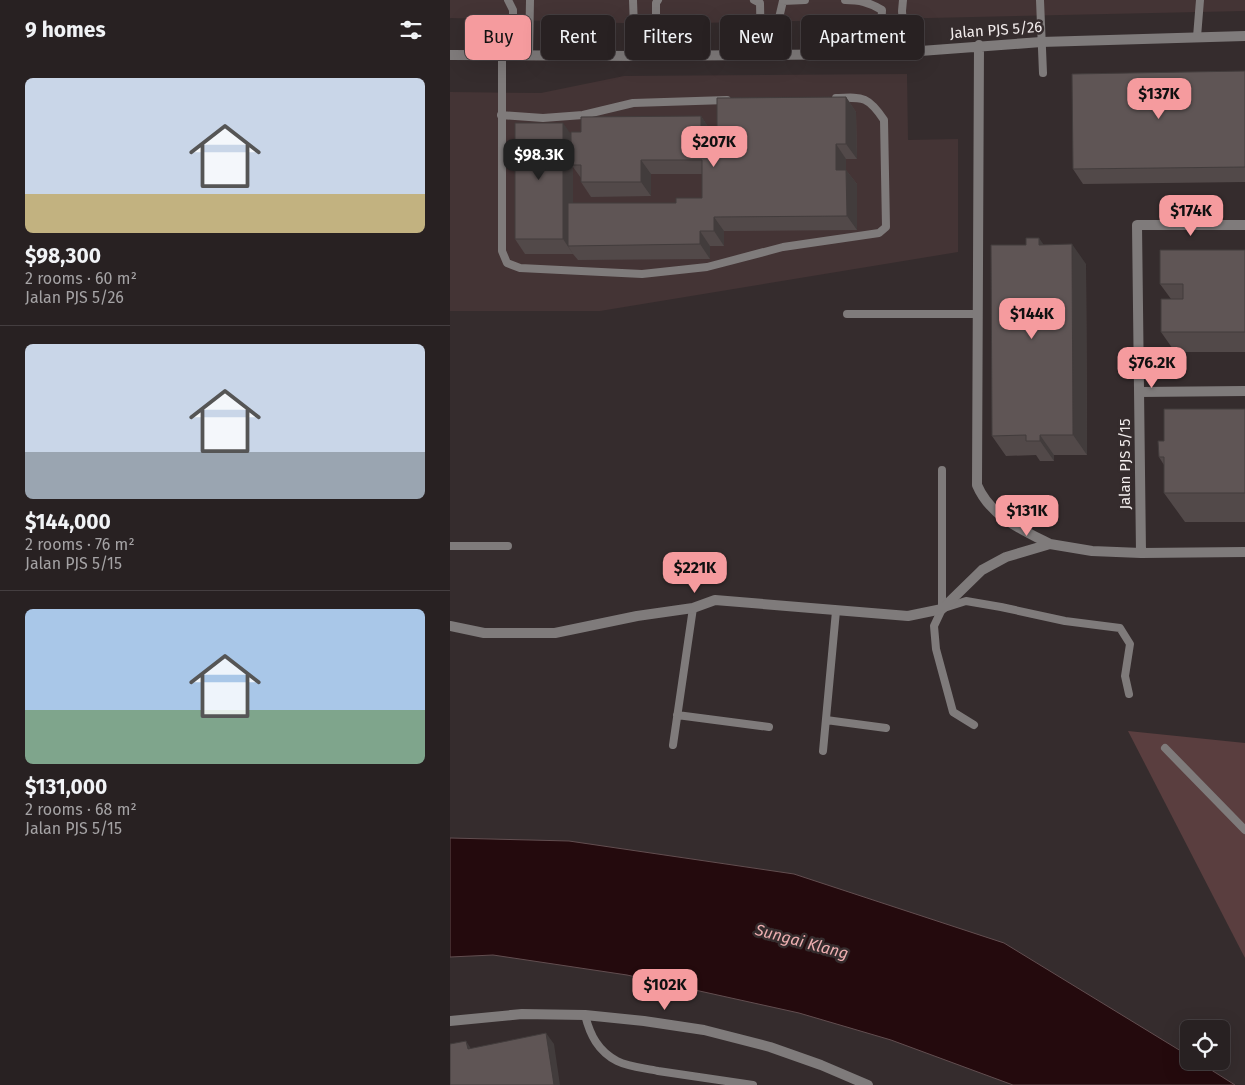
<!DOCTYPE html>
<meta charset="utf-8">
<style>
:root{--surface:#282122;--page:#342e2f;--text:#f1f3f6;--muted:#a5a3a5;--line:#443e40;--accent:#f59b9e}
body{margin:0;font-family:"Fira Sans",sans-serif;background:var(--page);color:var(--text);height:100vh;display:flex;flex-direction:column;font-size:19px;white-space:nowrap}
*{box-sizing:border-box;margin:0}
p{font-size:16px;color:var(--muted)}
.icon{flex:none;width:28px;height:28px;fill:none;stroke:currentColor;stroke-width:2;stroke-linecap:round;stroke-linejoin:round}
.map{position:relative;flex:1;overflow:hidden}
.side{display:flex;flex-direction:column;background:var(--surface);width:450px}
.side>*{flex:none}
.top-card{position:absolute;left:15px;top:15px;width:475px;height:45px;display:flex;gap:10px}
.buttons{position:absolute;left:730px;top:1020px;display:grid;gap:10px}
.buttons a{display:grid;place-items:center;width:50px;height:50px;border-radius:8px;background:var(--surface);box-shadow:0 5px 20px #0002,0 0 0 1px var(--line);font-size:25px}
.price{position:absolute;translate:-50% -42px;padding:0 11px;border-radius:10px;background:var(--accent);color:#111;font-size:16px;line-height:32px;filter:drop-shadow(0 1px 2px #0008)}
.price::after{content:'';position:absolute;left:50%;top:30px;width:15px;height:11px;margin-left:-8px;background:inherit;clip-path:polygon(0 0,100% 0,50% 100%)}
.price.active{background:#222;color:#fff}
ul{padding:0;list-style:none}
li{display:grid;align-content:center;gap:10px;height:265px;padding:0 25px}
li+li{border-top:1px solid var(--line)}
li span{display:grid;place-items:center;height:155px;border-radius:8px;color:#555}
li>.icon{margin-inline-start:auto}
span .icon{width:90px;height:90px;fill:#fffc;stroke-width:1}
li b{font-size:21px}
h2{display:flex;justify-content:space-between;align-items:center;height:60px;padding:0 25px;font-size:21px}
.chip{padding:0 18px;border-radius:8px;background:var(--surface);box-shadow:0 5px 20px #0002,0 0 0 1px var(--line);font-size:18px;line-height:45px}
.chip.active{background:var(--accent);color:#111}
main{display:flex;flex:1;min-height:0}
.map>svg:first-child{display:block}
.built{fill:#443435}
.green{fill:#5a3e3f}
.water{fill:#240a0d;stroke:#624e50}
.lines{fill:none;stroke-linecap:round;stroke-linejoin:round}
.service{stroke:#7f7b7b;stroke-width:8}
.minor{stroke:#7f7b7b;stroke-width:10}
.wall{fill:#524949;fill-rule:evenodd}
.shaded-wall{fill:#423c3c}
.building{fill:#5f5555;stroke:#423c3c}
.labels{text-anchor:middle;stroke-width:5;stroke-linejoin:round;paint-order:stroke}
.street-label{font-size:15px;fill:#f2ecec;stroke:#352c2d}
.water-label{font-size:16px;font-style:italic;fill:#edaeb0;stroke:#352c2d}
</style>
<main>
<section class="side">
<h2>9 homes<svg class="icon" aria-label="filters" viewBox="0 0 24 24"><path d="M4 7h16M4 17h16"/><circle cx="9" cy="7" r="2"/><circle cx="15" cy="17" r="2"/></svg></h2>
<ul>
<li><span style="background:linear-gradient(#c9d6e8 75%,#c2b280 0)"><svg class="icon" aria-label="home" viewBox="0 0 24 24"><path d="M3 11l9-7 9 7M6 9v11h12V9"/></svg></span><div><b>$98,300</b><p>2 rooms · 60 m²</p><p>Jalan PJS 5/26</p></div></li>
<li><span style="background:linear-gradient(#c9d6e8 70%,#9aa5b1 0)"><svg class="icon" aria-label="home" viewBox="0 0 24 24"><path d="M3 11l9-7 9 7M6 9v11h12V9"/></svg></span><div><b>$144,000</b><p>2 rooms · 76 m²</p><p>Jalan PJS 5/15</p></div></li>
<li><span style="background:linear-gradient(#a9c7e8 65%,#7fa58c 0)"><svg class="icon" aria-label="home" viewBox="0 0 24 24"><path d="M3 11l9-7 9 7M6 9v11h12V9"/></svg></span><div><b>$131,000</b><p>2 rooms · 68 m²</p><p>Jalan PJS 5/15</p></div></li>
</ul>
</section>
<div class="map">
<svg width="795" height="1085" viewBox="0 0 795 1085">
<rect width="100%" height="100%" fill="#352c2d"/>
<path class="built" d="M0 0H795V11L206 24 0 18Z
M457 74 458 140 508 139V252L150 311H0V92L91 93 174 76Z"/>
<path class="green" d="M678 731 795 743V958Z"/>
<path class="water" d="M0 838 119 841 344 874 554 943 739 1056V1061H747L785 1085H563L441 1040 349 1013 177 975 43 955 0 957Z"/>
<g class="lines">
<path class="service" d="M58 0 63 10V56
M183 0 185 56
M304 0 310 3 311 55
M395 0C409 0 419 2 432 10L430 54
M453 0 452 11 455 51
M590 0 593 73
M747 37 750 0
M330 55 329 18 333 1 355 0
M52 56V251L57 263 70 268 192 274 257 267 333 247 429 233 436 227 434 120C418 96 413 97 386 98
M79 56 80 0
M206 56V3L208 0
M51 115 93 118 133 115 183 103 277 100
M397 314H527
M492 470V609L484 626 486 649 503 712 524 725
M0 546H58
M494 608 516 601 551 607 615 621 670 628 680 644 675 676 679 694
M227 715 319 727
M376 720 436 728
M223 745 243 608
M715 748 795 830
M373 751 386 611
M135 1015C140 1035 148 1051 167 1061 179 1067 195 1068 208 1071 240 1076 271 1080 303 1085"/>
<path class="minor" d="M529 45 527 485C540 516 572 530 600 544
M0 55 185 56 430 54 591 42 795 36
M690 392 795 391
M691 553 687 225H795
M0 626 34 633H105L187 616 243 608 265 600 458 616 492 609 532 570 556 557 600 544 642 551 691 553 795 552
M0 1021 72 1014 135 1015 194 1021 254 1030 320 1047 371 1065 418 1085"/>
</g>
<path class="wall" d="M795 71V182L633 184 623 169Z
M396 97 406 112 407 159H396V170L407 184V230L274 231V246H260V259L128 260 123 254H75L65 239 121 134 131 132 251 116 260 130H267ZM123 167 131 178V182L141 197 201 196V174H252V198L226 203H123Z
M795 250V352H725L711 332 721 299 710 284Z
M636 264 637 455H604V461H590L586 455 556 456 542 436Z
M795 409V522H735L714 493V465L709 457 714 441Z"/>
<path class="shaded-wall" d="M396 97 406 112 407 159 396 144Z
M251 116 261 131 251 130Z
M113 123 123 137 121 165 123 167V245L118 246 123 254 113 239Z
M386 144 396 159V184L386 170Z
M191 160 201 174V196L191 182Z
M396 170 407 184V230L397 216Z
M264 217 274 231V246L264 231Z
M250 231 260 246V259L250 244Z
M589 238 603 258 589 245Z
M622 244 636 264 637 455 623 435Z
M590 435 604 455V461L590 441Z
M96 1033 104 1044 110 1085H104Z
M16 1041 24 1053 18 1049Z"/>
<path class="building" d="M795 71V167L623 169 622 74Z
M396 97V144H386V170H396L397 216 264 217V231H250V244L118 246V203H226V198H252V160H191V182H131V165H121V132H131V117L251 116V130H267V98Z
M65 123H113V239H65Z
M576 238H589V245L622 244 623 435H590V441H576V435L542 436 541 245H576Z
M710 250H795V332H711V299H733V284H710Z
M714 409H795V493H714V457H709L708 441H714Z
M96 1033 104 1085H0V1044L16 1041 18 1049Z"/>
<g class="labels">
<g class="street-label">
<text transform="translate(546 30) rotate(-4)" y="5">Jalan PJS 5/26</text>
<text transform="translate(675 464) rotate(-90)" y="5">Jalan PJS 5/15</text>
</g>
<g class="water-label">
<text transform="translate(352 941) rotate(15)" y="6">Sungai Klang</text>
</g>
</g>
</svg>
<div class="buttons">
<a><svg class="icon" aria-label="locate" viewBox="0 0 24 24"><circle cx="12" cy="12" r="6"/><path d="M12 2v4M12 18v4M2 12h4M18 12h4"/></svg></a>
</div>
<b class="price" style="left:709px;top:120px">$137K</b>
<b class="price" style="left:264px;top:168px">$207K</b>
<b class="price active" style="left:89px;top:181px">$98.3K</b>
<b class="price" style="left:741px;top:237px">$174K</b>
<b class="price" style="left:582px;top:340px">$144K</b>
<b class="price" style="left:702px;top:389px">$76.2K</b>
<b class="price" style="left:577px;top:537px">$131K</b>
<b class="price" style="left:245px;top:594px">$221K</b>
<b class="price" style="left:215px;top:1011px">$102K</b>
<div class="top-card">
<a class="chip active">Buy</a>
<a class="chip">Rent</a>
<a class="chip">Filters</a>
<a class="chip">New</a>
<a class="chip">Apartment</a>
</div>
</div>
</main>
